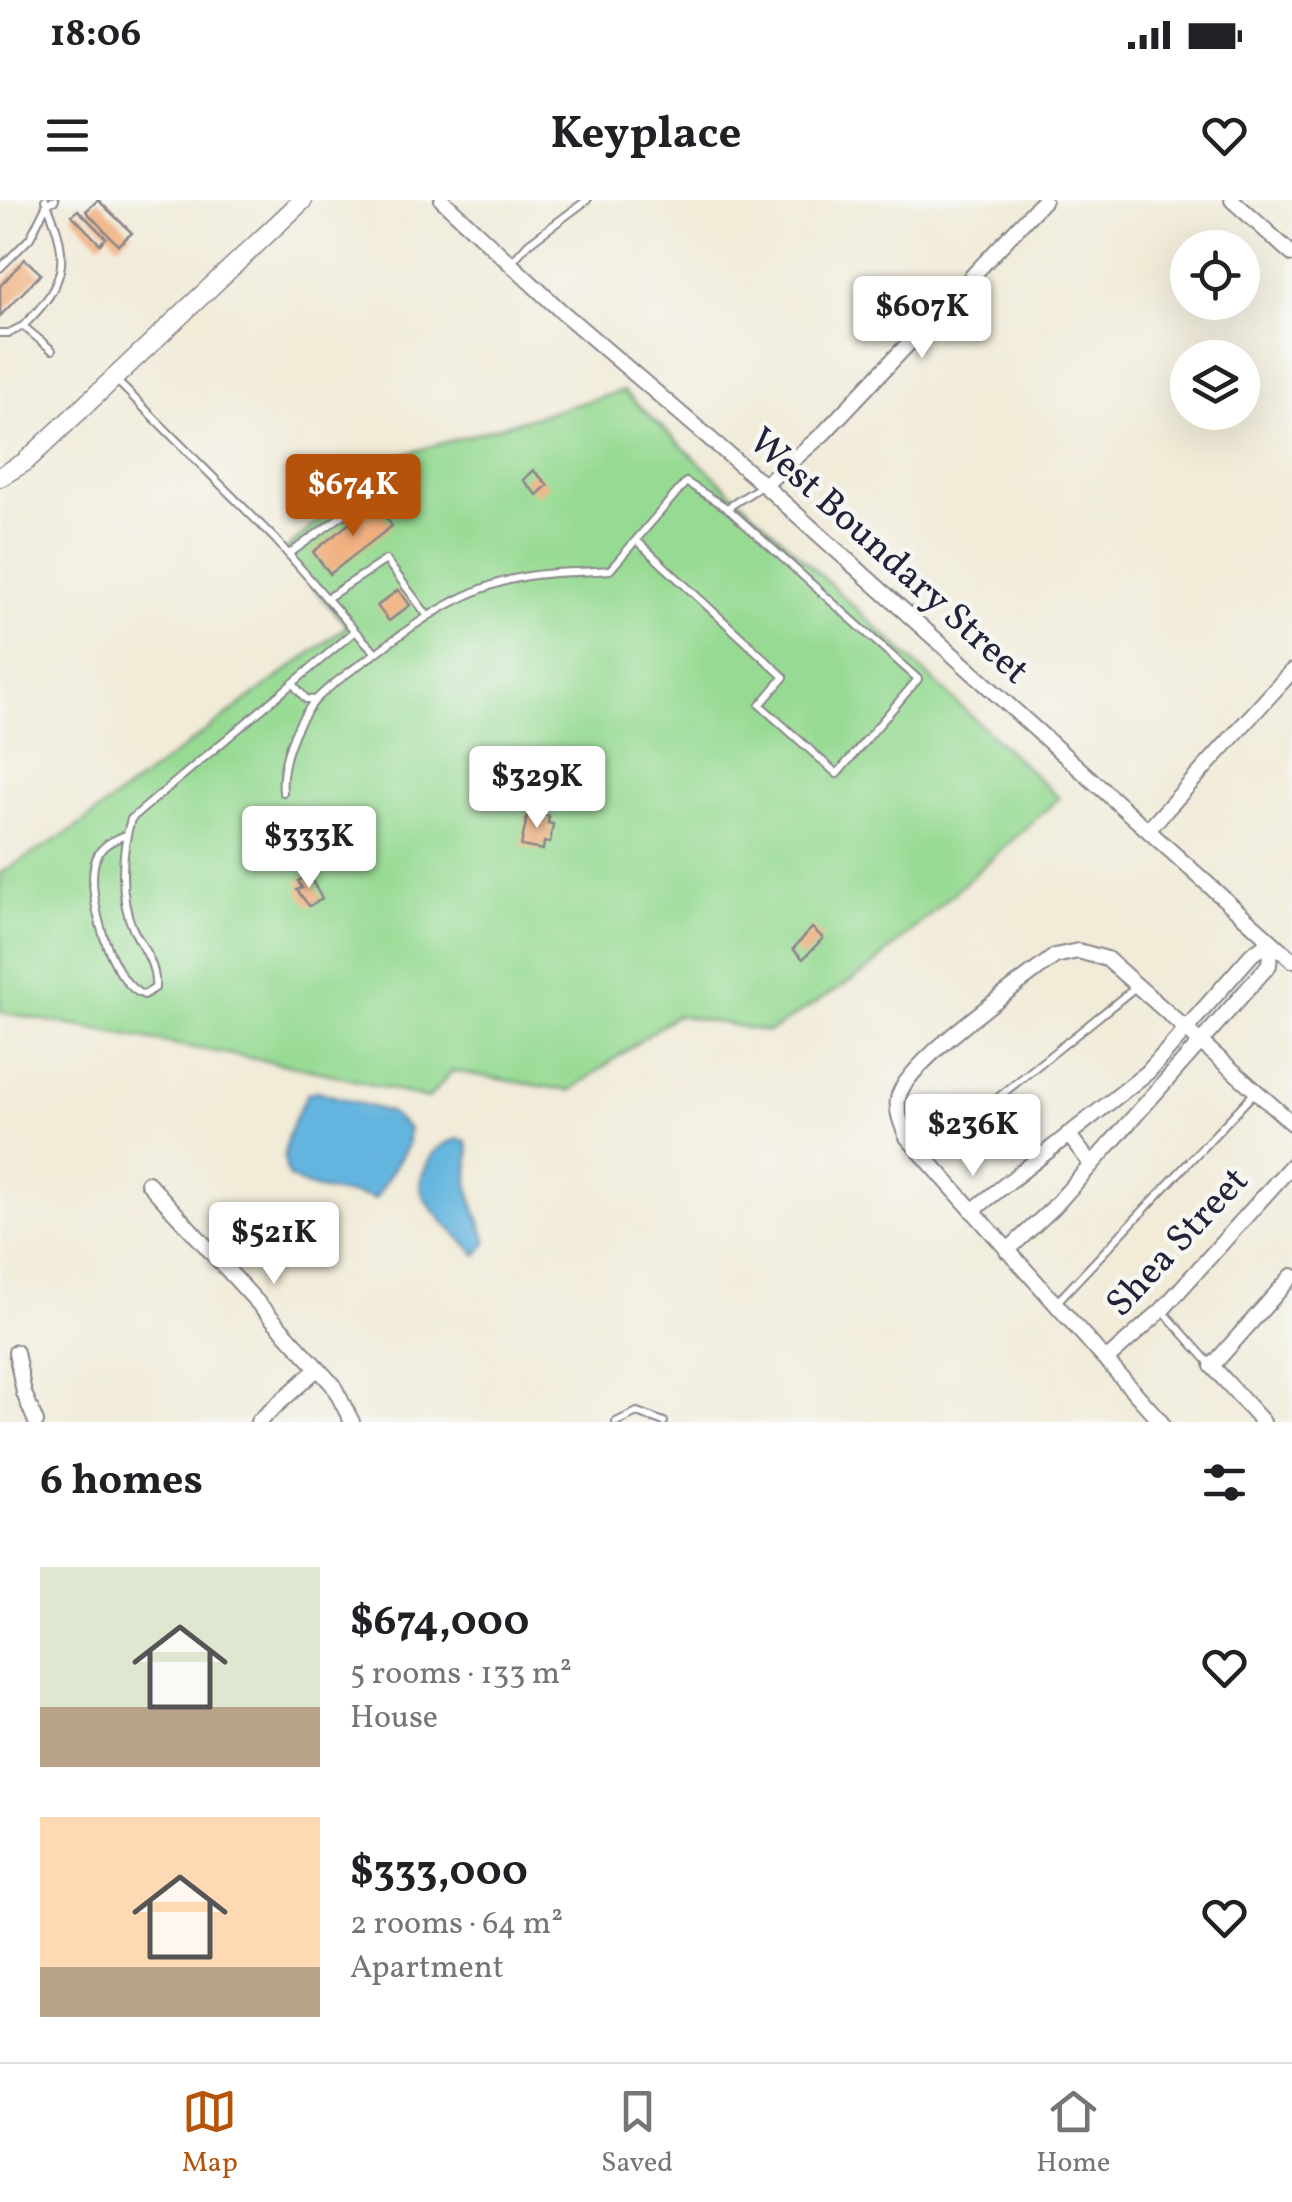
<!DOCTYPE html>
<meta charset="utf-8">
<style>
:root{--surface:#fff;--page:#f2f2f2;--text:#202124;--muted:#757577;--line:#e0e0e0;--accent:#b45309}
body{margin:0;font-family:Vollkorn,serif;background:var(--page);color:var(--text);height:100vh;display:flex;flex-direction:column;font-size:38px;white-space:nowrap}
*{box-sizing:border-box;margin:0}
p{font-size:32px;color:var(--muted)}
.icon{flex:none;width:55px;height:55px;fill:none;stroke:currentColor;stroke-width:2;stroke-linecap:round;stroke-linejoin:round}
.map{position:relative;height:1222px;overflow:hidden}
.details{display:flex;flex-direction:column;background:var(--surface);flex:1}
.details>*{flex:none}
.fabs{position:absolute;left:1170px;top:30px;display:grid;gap:20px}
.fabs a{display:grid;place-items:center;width:90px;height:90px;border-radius:50%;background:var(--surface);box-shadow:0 10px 40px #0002;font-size:50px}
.price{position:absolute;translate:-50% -85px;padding:0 22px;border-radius:10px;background:#fff;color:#222;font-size:32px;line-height:65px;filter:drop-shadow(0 2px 5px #0008)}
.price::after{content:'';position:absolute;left:50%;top:60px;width:30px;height:22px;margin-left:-15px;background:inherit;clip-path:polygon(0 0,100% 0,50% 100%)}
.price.selected{background:var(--accent);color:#fff}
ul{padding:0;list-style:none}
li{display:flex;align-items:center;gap:30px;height:250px;padding:0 40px}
li span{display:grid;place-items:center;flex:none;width:280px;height:200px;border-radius:0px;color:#555}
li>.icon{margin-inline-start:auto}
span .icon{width:120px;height:120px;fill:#fffc;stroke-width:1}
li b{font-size:42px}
h2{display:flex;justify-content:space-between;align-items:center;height:120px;padding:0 40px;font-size:42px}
.status{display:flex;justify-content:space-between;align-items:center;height:70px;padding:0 50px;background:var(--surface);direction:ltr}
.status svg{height:28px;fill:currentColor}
header{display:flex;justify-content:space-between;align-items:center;height:130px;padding:0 40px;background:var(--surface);font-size:45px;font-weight:700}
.tabs{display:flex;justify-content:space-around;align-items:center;height:140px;border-top:2px solid var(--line);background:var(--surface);font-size:28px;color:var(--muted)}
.tabs a{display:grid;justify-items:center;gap:5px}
.tabs .selected{color:var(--accent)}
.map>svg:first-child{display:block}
.green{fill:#96da93;stroke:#5c7e67;stroke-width:2.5}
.water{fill:#64b5df;stroke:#436c8d;stroke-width:2.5}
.building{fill:#f1ad7c}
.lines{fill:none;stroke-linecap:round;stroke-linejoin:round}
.service-casing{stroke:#8a868a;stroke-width:10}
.minor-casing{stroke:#8a868a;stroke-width:18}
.tertiary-casing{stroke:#8a868a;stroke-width:21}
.service{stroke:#fff;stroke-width:6}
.minor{stroke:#fff;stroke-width:14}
.tertiary{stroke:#fff;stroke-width:18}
.labels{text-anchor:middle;stroke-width:9;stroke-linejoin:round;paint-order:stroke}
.street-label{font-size:38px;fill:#22223b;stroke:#f6f6f2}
</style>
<div class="status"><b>18:06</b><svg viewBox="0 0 49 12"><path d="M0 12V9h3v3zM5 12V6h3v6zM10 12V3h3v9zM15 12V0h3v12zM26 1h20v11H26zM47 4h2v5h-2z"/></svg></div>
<header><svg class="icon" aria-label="menu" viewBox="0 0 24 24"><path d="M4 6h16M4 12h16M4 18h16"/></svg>Keyplace<svg class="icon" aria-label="heart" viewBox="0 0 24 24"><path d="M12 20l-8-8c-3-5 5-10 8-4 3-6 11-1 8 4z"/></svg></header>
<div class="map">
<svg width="1292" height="1222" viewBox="0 0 1292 1222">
<rect width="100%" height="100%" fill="#f6f6f2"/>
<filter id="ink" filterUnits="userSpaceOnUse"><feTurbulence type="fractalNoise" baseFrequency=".01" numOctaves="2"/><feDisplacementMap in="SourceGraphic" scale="20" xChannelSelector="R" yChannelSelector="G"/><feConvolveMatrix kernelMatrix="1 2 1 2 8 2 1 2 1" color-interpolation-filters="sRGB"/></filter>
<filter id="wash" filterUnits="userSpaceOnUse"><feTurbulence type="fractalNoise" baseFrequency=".0048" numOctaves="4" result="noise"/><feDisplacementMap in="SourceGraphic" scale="40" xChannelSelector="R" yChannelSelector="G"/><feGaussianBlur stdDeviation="2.25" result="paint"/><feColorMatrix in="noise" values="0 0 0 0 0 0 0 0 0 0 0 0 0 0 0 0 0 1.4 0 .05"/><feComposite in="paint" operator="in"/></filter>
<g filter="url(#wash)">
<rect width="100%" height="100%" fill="#f1ebd8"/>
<path class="green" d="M623 191 1059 598 868 770 769 832 676 815 570 891 452 871 428 899 314 870 0 812V673L73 630 347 426 283 353 384 260Z"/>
<path class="water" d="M316 891 389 912 409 929 407 946 375 999C341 989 325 997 289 977 276 947 295 919 308 893Z
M459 939 466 941C473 958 465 972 469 989 473 1008 483 1026 487 1043L477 1055C464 1041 421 1004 420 986 420 978 425 969 428 962 434 949 444 942 459 939Z"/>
<g id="blocks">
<path class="building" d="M98 0 132 33 118 45 86 11Z
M78 10 106 38 100 44 72 15Z
M25 59 41 74 0 116V86Z
M533 270 548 285 537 295 523 280Z
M375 303 392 326 330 374 313 352Z
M398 390 410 405 389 421 377 406Z
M528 612 549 616 548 623 553 624 550 643 544 642 543 650 521 646Z
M309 675 322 699 309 706 297 690 302 688 298 681Z
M812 728 823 738 803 759 793 749Z"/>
</g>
</g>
<g filter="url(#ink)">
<use href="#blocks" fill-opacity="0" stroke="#8a868a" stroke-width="2.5"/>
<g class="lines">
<g class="service-casing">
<path id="service" d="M511 63 528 44 587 0
M0 68 30 38 47 4 45 0
M23 126C66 84 71 60 47 4L55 0
M0 133H9L23 126 52 150
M115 179 276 340 355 431
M636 340 784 477 760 505 837 574 918 479 727 308
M289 354 376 291
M327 398 386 360 427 415
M294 485 306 499 314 500
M283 592C280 564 295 525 313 503 322 491 361 463 376 453
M126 635C113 640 101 645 96 659 84 690 111 785 144 795L155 788C157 764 143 749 133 729 119 698 121 651 131 619L355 431 376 453C419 420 468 387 523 377 551 371 582 373 610 370L686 282 727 308 763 285
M925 956 1137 786
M1056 1103 1256 891
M1163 1111 1211 1165
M616 1222 637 1212 664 1222"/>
</g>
<g class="minor-casing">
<path id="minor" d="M442 0 561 111 764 285 1292 760
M1232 0 1292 54
M764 285 823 234 1044 0
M1149 629 1292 471
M1068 934 1091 964
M148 983 333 1185 352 1222
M972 1011 1148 872 1252 754 1271 741
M1007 1051 1053 1008 1269 765 1271 741
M16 1152 24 1193 36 1222
M1106 1160 1162 1110 1292 965
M258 1222 318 1168
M1161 1222 907 937C902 925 896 912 898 899 902 865 1023 781 1055 756L1078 751 1107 759 1292 923
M1263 1222 1212 1166 1292 1076"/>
</g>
<g class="tertiary-casing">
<path id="tertiary" d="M0 277 25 262 303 0"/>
</g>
<use href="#service" class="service"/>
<use href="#minor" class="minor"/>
<use href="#tertiary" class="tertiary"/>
</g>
</g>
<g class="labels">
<g class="street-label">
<text transform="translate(890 355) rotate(42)" y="13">West Boundary Street</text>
<text transform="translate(1176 1041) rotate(-47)" y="13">Shea Street</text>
</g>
</g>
</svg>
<div class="fabs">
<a><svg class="icon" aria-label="locate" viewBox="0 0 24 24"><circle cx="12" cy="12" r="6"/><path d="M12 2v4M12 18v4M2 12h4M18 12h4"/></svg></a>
<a><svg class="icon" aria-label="layers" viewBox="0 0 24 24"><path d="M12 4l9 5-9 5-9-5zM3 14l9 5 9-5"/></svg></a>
</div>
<b class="price" style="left:922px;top:161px">$607K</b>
<b class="price selected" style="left:353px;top:339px">$674K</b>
<b class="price" style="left:537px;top:631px">$329K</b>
<b class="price" style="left:309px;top:691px">$333K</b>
<b class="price" style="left:973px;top:979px">$236K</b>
<b class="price" style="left:274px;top:1087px">$521K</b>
</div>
<section class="details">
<h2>6 homes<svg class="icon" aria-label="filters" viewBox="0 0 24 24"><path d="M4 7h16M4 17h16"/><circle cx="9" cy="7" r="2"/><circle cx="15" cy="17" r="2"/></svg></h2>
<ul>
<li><span style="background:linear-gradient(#dfe7d0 70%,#b9a48a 0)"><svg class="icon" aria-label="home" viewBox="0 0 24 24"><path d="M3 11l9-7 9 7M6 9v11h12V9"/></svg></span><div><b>$674,000</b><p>5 rooms · 133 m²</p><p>House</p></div><svg class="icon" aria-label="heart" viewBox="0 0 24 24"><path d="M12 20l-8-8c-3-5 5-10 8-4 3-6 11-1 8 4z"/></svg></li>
<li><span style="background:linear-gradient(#ffd9b3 75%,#b9a48a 0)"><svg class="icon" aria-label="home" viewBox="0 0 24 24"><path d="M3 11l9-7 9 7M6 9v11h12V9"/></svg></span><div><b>$333,000</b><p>2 rooms · 64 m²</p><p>Apartment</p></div><svg class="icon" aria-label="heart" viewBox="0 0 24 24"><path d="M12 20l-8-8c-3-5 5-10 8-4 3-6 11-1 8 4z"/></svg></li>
</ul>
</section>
<nav class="tabs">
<a class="selected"><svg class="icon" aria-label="map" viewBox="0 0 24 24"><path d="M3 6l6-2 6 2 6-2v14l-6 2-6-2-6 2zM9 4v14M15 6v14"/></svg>Map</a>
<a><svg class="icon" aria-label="saved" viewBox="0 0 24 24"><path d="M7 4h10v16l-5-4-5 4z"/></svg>Saved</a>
<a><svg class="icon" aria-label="home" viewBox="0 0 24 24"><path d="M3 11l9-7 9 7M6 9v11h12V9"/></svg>Home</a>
</nav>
